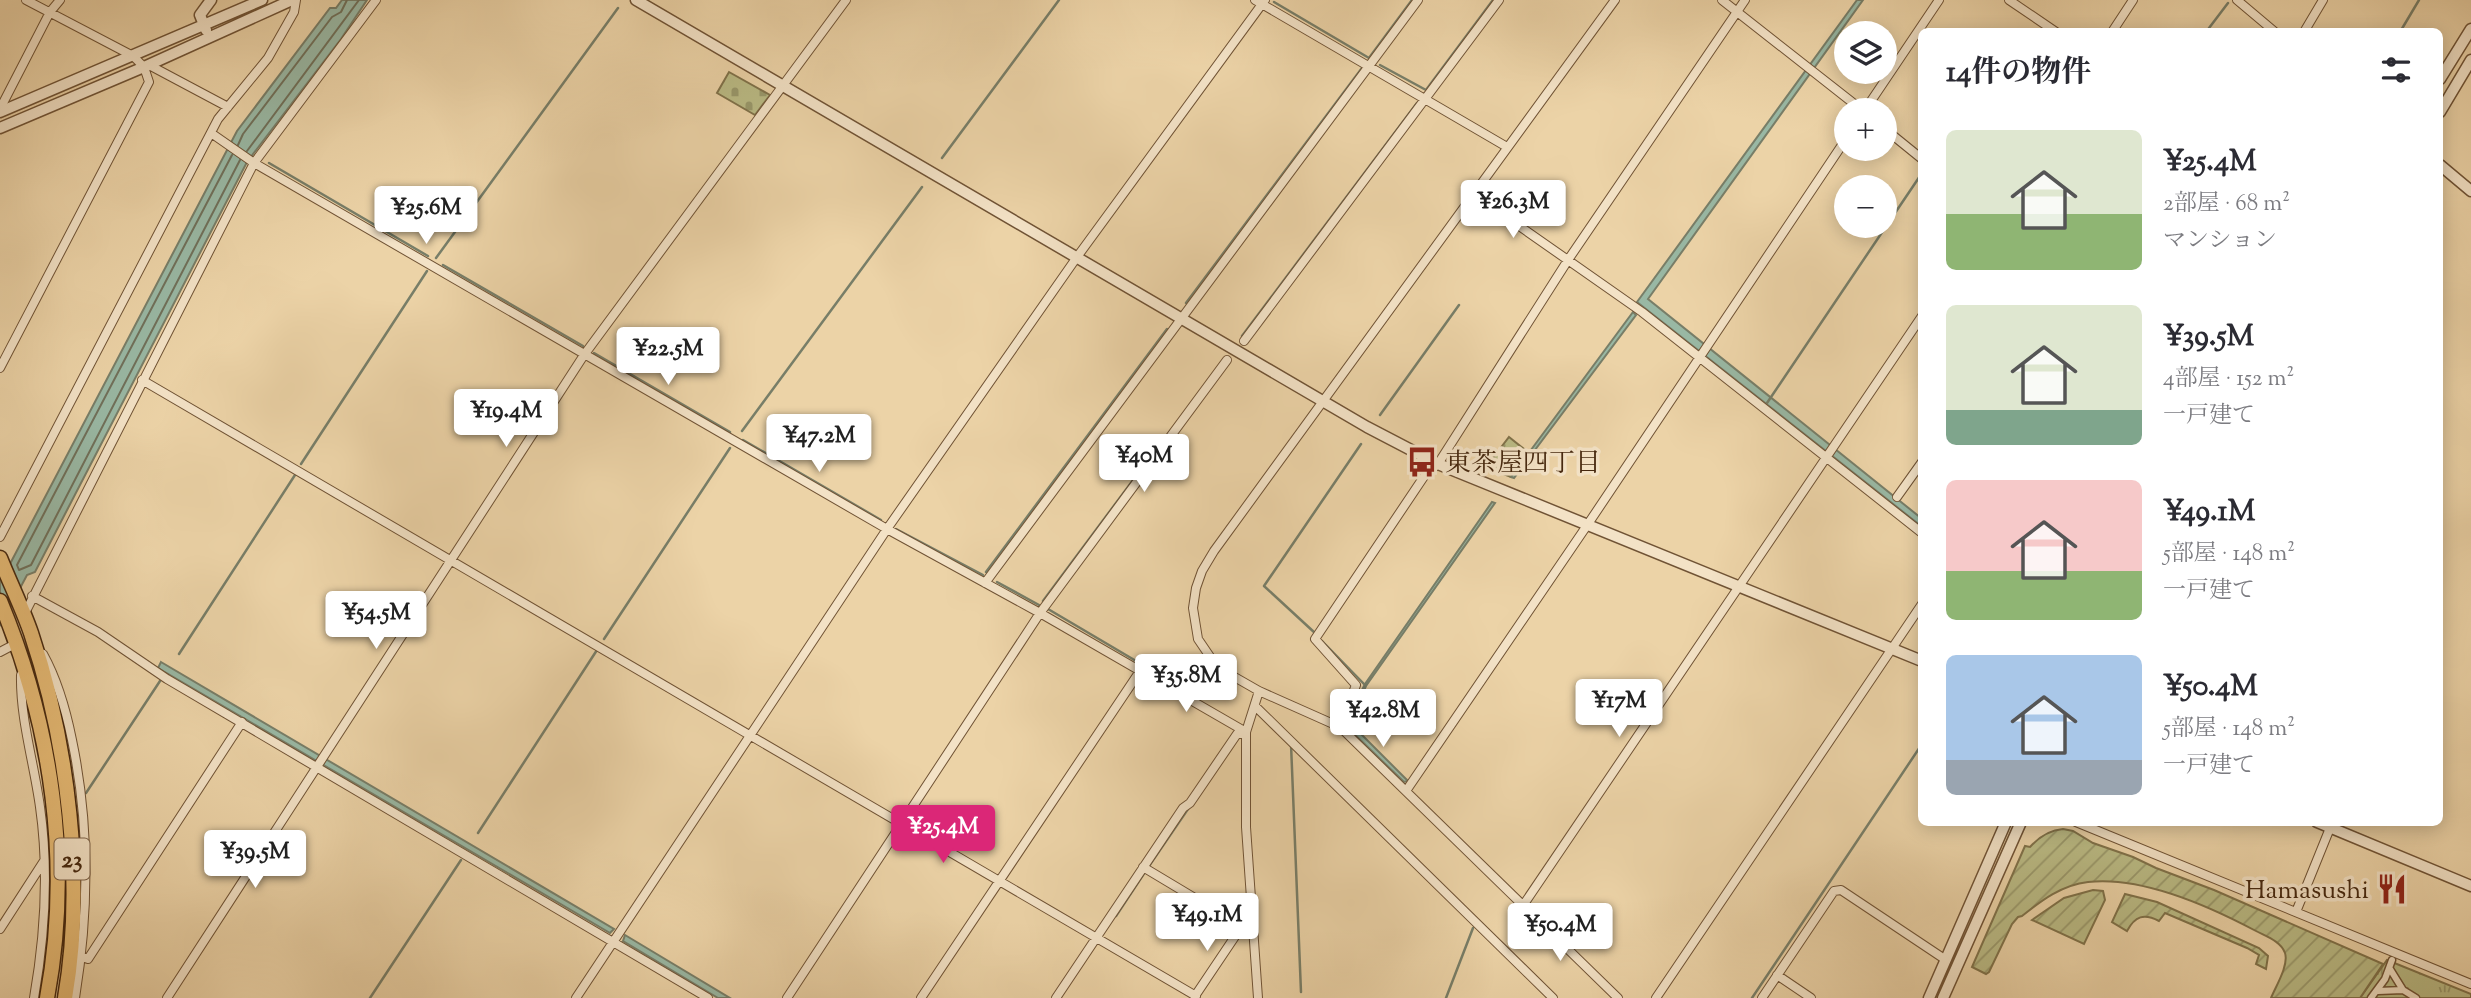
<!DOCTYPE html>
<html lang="ja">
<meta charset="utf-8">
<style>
:root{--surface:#fff;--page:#f7f7f7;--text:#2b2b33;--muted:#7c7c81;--accent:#db2777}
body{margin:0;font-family:"Sorts Mill Goudy","Noto Serif JP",serif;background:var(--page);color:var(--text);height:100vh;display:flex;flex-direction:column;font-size:26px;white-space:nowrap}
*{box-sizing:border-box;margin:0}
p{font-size:23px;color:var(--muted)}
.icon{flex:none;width:38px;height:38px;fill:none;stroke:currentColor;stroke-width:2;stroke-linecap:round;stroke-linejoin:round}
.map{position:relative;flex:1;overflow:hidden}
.drawer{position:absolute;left:1918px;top:28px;width:525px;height:798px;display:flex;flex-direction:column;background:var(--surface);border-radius:10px;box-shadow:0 4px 18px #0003}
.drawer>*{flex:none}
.controls{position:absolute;left:1834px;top:21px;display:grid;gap:14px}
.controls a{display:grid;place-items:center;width:63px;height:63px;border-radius:50%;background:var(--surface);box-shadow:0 4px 18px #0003;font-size:35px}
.price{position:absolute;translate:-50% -60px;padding:0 16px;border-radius:7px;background:#fff;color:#222;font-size:23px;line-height:46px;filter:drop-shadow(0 2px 4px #0008)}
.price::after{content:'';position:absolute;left:50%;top:42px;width:21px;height:16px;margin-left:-10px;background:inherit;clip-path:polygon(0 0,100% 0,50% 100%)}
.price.active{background:var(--accent);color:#fff}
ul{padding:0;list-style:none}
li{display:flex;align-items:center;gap:21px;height:175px;padding:0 28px}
li span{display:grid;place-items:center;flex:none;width:196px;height:140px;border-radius:10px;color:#555}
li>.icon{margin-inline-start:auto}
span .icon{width:84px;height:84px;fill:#fffc;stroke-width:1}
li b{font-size:30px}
h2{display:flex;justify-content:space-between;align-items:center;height:84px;padding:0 28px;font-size:30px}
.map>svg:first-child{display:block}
.grass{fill:url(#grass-tufts);stroke:#80724a;stroke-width:2}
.cemetery{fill:url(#cemetery-stones);stroke:#80724a;stroke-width:2}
.garden{fill:url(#garden-furrows);stroke:#80724a;stroke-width:2}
.water{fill:#99b8a4;stroke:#787e68;stroke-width:2}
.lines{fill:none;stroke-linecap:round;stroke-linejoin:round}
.shore{stroke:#70705a;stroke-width:2}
.stream{stroke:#787e68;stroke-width:2.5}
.pedestrian-casing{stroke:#705335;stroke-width:9}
.minor-casing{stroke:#705335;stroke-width:10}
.tertiary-casing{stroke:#705335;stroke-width:13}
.trunk-casing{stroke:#46280f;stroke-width:17}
.pedestrian{stroke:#f3e2c6;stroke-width:6}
.minor{stroke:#f3e2c6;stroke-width:8}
.tertiary{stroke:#f3e2c6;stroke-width:10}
.trunk{stroke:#e6ba74;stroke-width:14}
.labels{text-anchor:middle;stroke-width:7;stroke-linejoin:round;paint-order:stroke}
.shield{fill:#f3e2c6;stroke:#7a6046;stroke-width:2}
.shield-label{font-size:24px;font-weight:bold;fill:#46280f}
.poi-label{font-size:26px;fill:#46280f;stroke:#f3e2c6;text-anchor:start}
</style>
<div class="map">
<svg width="2471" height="998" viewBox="0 0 2471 998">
<defs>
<pattern id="grass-tufts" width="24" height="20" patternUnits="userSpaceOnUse" patternTransform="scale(1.75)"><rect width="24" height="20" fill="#babb85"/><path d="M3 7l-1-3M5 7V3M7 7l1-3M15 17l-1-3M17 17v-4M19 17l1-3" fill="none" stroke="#99986b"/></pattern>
<pattern id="cemetery-stones" width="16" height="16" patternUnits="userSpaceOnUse" patternTransform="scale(1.75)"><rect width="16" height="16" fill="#babb85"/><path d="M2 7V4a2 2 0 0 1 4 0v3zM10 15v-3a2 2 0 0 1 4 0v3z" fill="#99986b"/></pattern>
<pattern id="garden-furrows" width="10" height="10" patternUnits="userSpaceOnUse" patternTransform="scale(1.75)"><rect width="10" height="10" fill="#babb85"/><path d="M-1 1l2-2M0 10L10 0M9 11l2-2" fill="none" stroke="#99986b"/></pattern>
</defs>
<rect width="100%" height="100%" fill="#ecd3a7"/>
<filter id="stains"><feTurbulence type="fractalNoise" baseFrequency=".00286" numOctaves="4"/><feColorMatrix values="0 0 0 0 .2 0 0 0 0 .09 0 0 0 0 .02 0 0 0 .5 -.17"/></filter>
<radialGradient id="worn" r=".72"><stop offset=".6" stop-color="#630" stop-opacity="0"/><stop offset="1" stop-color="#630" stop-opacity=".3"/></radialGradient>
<path class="grass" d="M1509 437 1529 453 1511 477 1486 467Z
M2387 960 2471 994V998H2360Z"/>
<path class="cemetery" d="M729 72 770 95 755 115 717 93Z"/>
<path class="garden" d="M2063 829 2073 831 2093 843 2133 857 2156 868 2214 890 2383 964 2360 998H2271C2276 986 2289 965 2285 953 2281 941 2265 936 2256 931 2209 906 2141 876 2088 882 2062 885 2042 900 2022 916L2018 917 2012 924 1989 972 1986 974 1972 967 2025 846 2030 847C2039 837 2049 830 2063 829Z
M2093 890 2103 891 2105 900 2084 944 2032 920 2064 898Z
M2125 894 2157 902 2259 948 2268 956 2266 969 2256 964 2259 955 2247 948 2165 913 2159 921C2144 913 2135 916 2127 931L2112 922Z"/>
<path class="water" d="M342 0H367L341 39 247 162 35 572 27 575 0 626V583L237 131 330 8H336Z
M1857 0H1863L1648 299 1921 518V526L1637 302Z
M1633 312 1636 315 1514 478 1511 477Z
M1492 502 1495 503 1366 686 1350 723 1408 781 1404 782 1348 728 1346 722 1365 684Z
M161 662 614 929 610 933 158 668Z
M625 935 730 998H718L623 941Z"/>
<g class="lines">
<path class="shore" d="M238 145 243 134 332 17 341 12 347 0
M247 151 359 0
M232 155 17 565 19 570 31 565 240 160"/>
<path class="stream" d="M1274 2 1369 58 1412 0
M2206 32 2228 3
M2400 32 2419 0
M1380 65 1426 90 1493 0
M942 158 1059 0
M269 163 428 256
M436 258 618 8
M443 265 583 346
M1186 303 1362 68
M1242 336 1417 103
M594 353 730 432
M1767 403 1922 173
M1380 415 1459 305
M742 431 922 187
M743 440 881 520
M301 464 427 271
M896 529 983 575
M986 572 1167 329
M997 582 1039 605
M1043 601 1151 456
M1048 609 1192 694
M1315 633 1264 586 1361 444
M604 639 730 448
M1322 641 1365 685
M179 654 295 475
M1291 744 1301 992
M86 793 160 681
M478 833 597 650
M1149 866 1188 809
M1116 916 1145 872
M370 998 461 860
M1446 998 1473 928
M1752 998 1922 744"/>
<g class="pedestrian-casing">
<path id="pedestrian" d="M2390 969 2403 990 2416 998
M2378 991 2403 990
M2371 998 2385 979 2392 960"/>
</g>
<g class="minor-casing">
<path id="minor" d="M1255 0 1507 147
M1615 0 1214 551 1202 571 1196 588 1193 608 1198 639 1217 667 1259 691 1340 727 1618 998
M1722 0 1862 110
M2009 0 2056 32
M2237 0 2275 32
M2112 32 2133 0
M2304 32 2323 0
M149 65 228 107
M0 109 50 12 60 0
M1865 110 1939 0
M1885 129 1922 159
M211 133 254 163 887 529 1040 613 1246 732
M1475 195 1642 312 1922 533
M1244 341 1499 0
M0 368 149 82 144 67 133 56 26 0
M142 380 1196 996 1195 998
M1897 497 1922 462
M0 537 218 119 268 58 294 12 296 0
M985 583 1418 0
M32 596 98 632 167 679 708 998
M24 615 254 163 376 0
M0 652 17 643
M43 654C58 681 66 710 72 740 90 826 89 912 75 998
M21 675C20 718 34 763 40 807 49 870 45 935 34 998
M1255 706 1553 998
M1340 727 1356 685 1315 639 1425 475 1438 464 1568 260 1745 0
M1406 791 1588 524 1846 139
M2076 822 2471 984
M1143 867 1253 933
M1522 907 1922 316
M2296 912 2330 828
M0 929 44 861
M82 957 88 959 242 722
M1777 975 1811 998
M1195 996 1242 926
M167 998 584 355 846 0
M576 998 887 529 1077 257 1265 0
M787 998 1040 613 1227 360
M921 998 1140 671
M1056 998 1183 808 1190 803 1237 734 1246 732
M1258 998 1246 827V732L1259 691
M1656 998 1922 604
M1762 998 1834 891 1841 890 1946 960"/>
</g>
<g class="tertiary-casing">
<path id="tertiary" d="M636 0 1367 427 1438 464 1922 661
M206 30 200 15 211 0
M2440 79 2471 29
M0 112 262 0
M2440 112 2471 60
M0 128 144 67 292 0
M2440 165 2471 191
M2317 822 2471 886
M1929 998 2006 822
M1943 998 2021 822"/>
</g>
<g class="trunk-casing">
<path id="trunk" d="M0 558C10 583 22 607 31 633 68 743 85 883 65 998
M0 601C52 726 72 864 47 998"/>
</g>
<use href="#pedestrian" class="pedestrian"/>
<use href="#minor" class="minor"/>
<use href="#tertiary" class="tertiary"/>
<use href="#trunk" class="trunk"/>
</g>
<defs>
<g id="bus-bare" transform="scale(2.415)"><path d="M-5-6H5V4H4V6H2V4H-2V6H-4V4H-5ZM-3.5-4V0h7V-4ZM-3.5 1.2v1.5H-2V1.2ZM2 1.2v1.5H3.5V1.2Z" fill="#8f2418" stroke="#f3e2c6" stroke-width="2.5" paint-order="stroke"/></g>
<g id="restaurant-bare" transform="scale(2.415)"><path d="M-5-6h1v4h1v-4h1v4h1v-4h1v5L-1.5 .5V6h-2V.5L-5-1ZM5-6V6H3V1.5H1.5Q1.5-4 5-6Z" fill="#8f2418" stroke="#f3e2c6" stroke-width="2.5" paint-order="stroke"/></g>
</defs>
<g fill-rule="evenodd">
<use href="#bus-bare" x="1422" y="462"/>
<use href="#restaurant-bare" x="2392" y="889"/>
</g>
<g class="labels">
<rect class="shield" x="54.5" y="838.5" width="35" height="41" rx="5"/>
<g class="shield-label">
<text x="72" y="867">23</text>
</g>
<g class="poi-label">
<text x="1445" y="471">東茶屋四丁目</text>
<text x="2369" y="898" text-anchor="end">Hamasushi</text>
</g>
</g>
<rect width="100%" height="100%" filter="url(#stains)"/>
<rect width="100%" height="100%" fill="url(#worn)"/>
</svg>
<div class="controls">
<a><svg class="icon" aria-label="layers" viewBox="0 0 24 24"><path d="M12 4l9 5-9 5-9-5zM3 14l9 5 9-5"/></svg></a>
<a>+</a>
<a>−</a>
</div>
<b class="price" style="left:1513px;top:240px">¥26.3M</b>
<b class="price" style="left:426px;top:246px">¥25.6M</b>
<b class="price" style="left:668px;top:387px">¥22.5M</b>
<b class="price" style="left:506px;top:449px">¥19.4M</b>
<b class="price" style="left:819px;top:474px">¥47.2M</b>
<b class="price" style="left:1144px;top:494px">¥40M</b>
<b class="price" style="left:376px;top:651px">¥54.5M</b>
<b class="price" style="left:1186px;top:714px">¥35.8M</b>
<b class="price" style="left:1619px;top:739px">¥17M</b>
<b class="price" style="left:1383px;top:749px">¥42.8M</b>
<b class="price active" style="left:943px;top:865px">¥25.4M</b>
<b class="price" style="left:255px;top:890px">¥39.5M</b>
<b class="price" style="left:1207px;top:953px">¥49.1M</b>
<b class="price" style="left:1560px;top:963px">¥50.4M</b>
<section class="drawer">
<h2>14件の物件<svg class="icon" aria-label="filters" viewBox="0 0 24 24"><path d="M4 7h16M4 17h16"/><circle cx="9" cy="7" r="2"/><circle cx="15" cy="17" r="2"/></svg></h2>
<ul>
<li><span style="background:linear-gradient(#dfe7d0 60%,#8fb573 0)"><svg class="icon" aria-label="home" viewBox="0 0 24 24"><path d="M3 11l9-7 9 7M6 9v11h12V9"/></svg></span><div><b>¥25.4M</b><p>2部屋 · 68 m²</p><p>マンション</p></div></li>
<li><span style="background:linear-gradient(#dfe7d0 75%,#7fa58c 0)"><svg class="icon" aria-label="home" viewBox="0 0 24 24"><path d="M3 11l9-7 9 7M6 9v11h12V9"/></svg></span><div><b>¥39.5M</b><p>4部屋 · 152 m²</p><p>一戸建て</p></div></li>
<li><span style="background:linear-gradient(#f6c9c9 65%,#8fb573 0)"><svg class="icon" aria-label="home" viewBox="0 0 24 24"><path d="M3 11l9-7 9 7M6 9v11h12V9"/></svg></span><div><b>¥49.1M</b><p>5部屋 · 148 m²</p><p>一戸建て</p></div></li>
<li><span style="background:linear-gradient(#a9c7e8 75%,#9aa5b1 0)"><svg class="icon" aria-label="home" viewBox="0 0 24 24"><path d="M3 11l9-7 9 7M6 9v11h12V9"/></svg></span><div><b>¥50.4M</b><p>5部屋 · 148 m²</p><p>一戸建て</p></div></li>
</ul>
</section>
</div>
